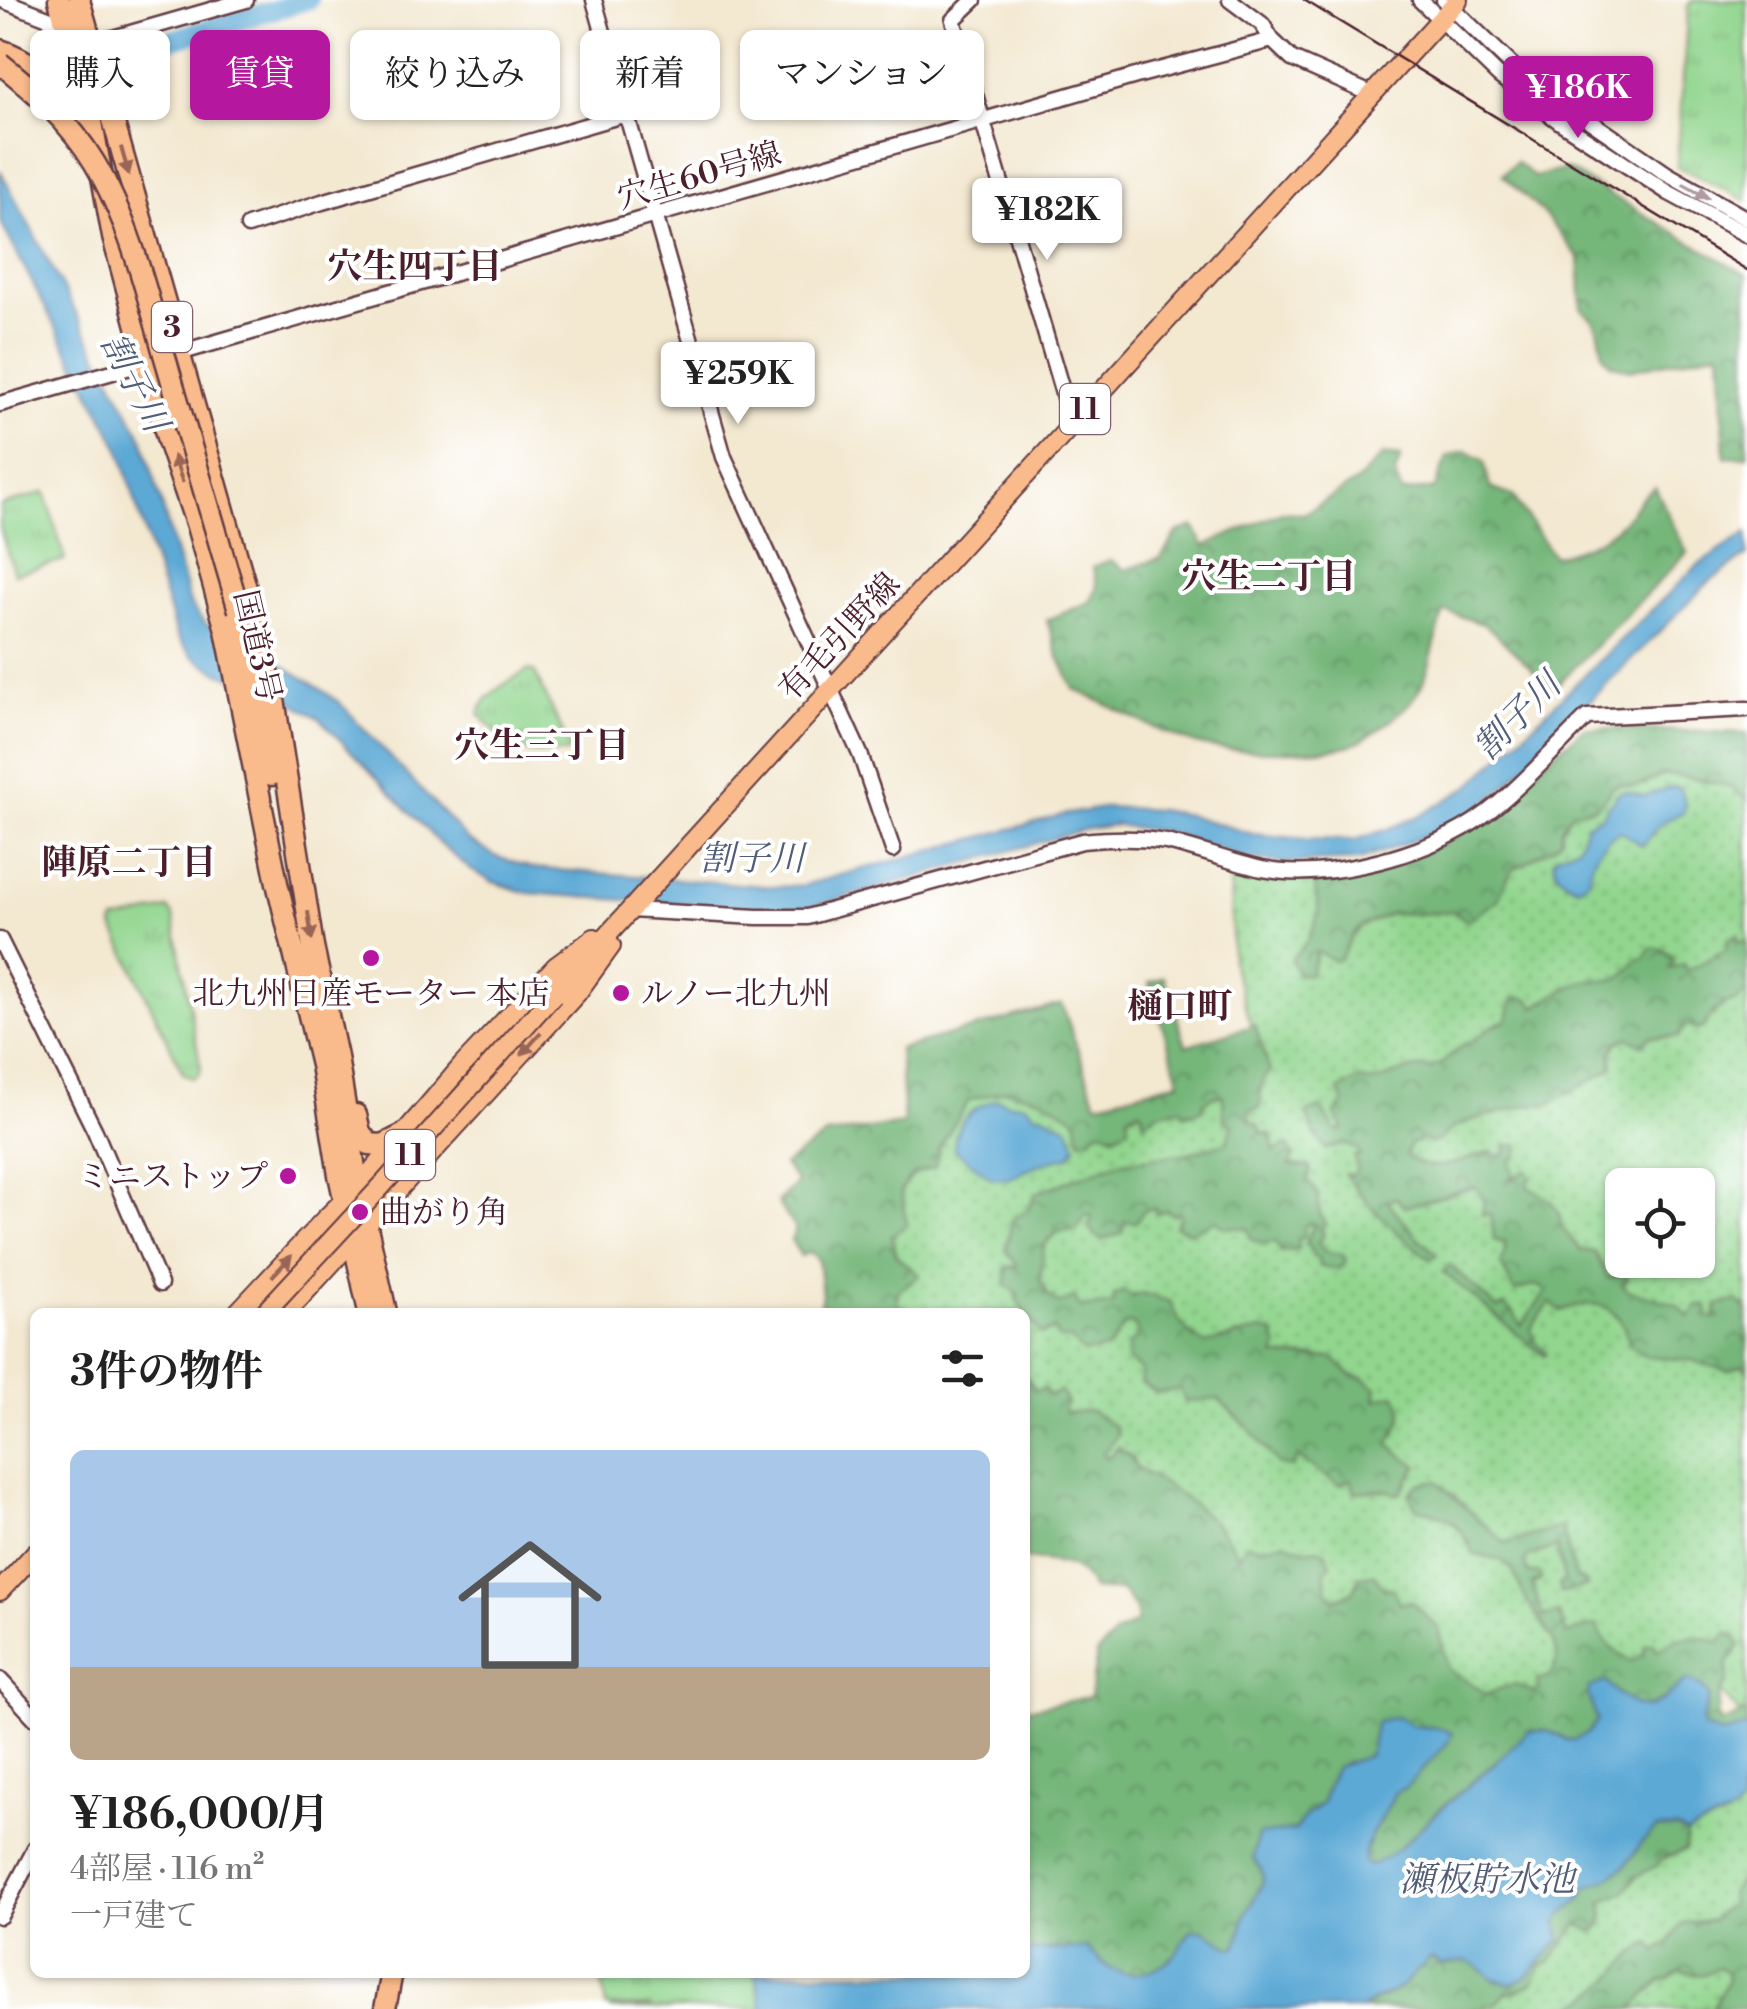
<!DOCTYPE html>
<html lang="ja">
<meta charset="utf-8">
<style>
:root{--surface:#fff;--page:#f6f6f6;--text:#222;--muted:#767676;--line:#e0e0e0;--accent:#b5179e}
body{margin:0;font-family:"Libre Bodoni","Noto Serif JP",serif;background:var(--page);color:var(--text);height:100vh;display:flex;flex-direction:column;font-size:38px;white-space:nowrap}
*{box-sizing:border-box;margin:0}
p{font-size:32px;color:var(--muted)}
.icon{flex:none;width:55px;height:55px;fill:none;stroke:currentColor;stroke-width:2;stroke-linecap:round;stroke-linejoin:round}
.map{position:relative;flex:1;overflow:hidden}
.side{position:absolute;left:30px;top:1308px;width:1000px;height:670px;display:flex;flex-direction:column;background:var(--surface);border-radius:15px;box-shadow:0 2px 8px #0004}
.side>*{flex:none}
.guide{position:absolute;left:30px;top:30px;width:1000px;height:90px;display:flex;gap:20px}
.fabs{position:absolute;left:1605px;top:1168px;display:grid;gap:20px}
.fabs a{display:grid;place-items:center;width:110px;height:110px;border-radius:15px;background:var(--surface);box-shadow:0 2px 8px #0004;font-size:50px}
.price{position:absolute;translate:-50% -85px;padding:0 22px;border-radius:10px;background:#fff;color:#222;font-size:32px;line-height:65px;filter:drop-shadow(0 2px 5px #0008)}
.price::after{content:'';position:absolute;left:50%;top:60px;width:30px;height:22px;margin-left:-15px;background:inherit;clip-path:polygon(0 0,100% 0,50% 100%)}
.price.current{background:var(--accent);color:#fff}
ul{padding:0;list-style:none}
li{display:grid;align-content:center;gap:20px;height:530px;padding:0 40px}
li+li{border-top:2px solid var(--line)}
li span{display:grid;place-items:center;height:310px;border-radius:15px;color:#555}
li>.icon{margin-inline-start:auto}
span .icon{width:180px;height:180px;fill:#fffc;stroke-width:1}
li b{font-size:42px}
h2{display:flex;justify-content:space-between;align-items:center;height:120px;padding:0 40px;font-size:42px}
.pill{padding:0 35px;border-radius:15px;background:var(--surface);box-shadow:0 2px 8px #0004;font-size:35px;line-height:90px}
.pill.current{background:var(--accent);color:#fff}
.map>svg:first-child{display:block}
.grass{fill:url(#grass-dots);stroke:#6e7a5c;stroke-width:2.5;fill-rule:evenodd}
.forest{fill:url(#forest-crowns);stroke:#5f6a52;stroke-width:2.5}
.park{fill:url(#park-tufts);stroke:#6e7a5c;stroke-width:2.5}
.water{fill:#5ba9d5;stroke:#526480;stroke-width:2.5}
.lines{fill:none;stroke-linecap:round;stroke-linejoin:round}
.river{stroke:#5ba9d5;stroke-width:20}
.minor-casing{stroke:#633d44;stroke-width:19}
.major-casing{stroke:#633d44;stroke-width:22}
.highway-casing{stroke:#633d44;stroke-width:25}
.minor{stroke:#fff;stroke-width:14}
.major{stroke:#fabb8c;stroke-width:18}
.highway{stroke:#fabb8c;stroke-width:20}
.tram{stroke:#4a1f2b;stroke-width:2.5}
.major-bridge-casing{stroke:#633d44;stroke-width:22;stroke-linecap:butt}
.highway-bridge-casing{stroke:#633d44;stroke-width:25;stroke-linecap:butt}
.major-bridge{stroke:#fabb8c;stroke-width:18}
.highway-bridge{stroke:#fabb8c;stroke-width:20}
.oneway{fill:#996557}
.oneway2{fill:#ae9aa0}
.poi-dot{fill:#b5179e;stroke:#fff;stroke-width:4}
.labels{text-anchor:middle;stroke-width:8;stroke-linejoin:round;paint-order:stroke}
.shield{fill:#fff;stroke:#80626b;stroke-width:2.5}
.shield-label{font-size:30px;font-weight:bold;fill:#4a1f2b}
.street-label{font-size:32px;fill:#4a1f2b;stroke:#fff}
.poi-label{font-size:32px;fill:#4a1f2b;stroke:#fff;text-anchor:start}
.neighbourhood-label{font-size:35px;font-weight:bold;fill:#4a1f2b;stroke:#fff}
.water-label{font-size:35px;font-style:italic;fill:#525d77;stroke:#fff}
</style>
<div class="map">
<svg width="1747" height="2009" viewBox="0 0 1747 2009">
<defs>
<pattern id="grass-dots" width="8" height="8" patternUnits="userSpaceOnUse" patternTransform="scale(2.5)"><rect width="8" height="8" fill="#91d58e"/><path d="M2 2h.1M6 6h.1" fill="none" stroke="#7fb67b" stroke-width="1.8" stroke-linecap="round"/></pattern>
<pattern id="forest-crowns" width="20" height="18" patternUnits="userSpaceOnUse" patternTransform="scale(2.5)"><rect width="20" height="18" fill="#74b679"/><path d="M2 6a3 3 0 1 1 6 0M12 15a3 3 0 1 1 6 0" fill="none" stroke="#619363"/></pattern>
<pattern id="park-tufts" width="24" height="20" patternUnits="userSpaceOnUse" patternTransform="scale(2.5)"><rect width="24" height="20" fill="#91d58e"/><path d="M3 7l-1-3M5 7V3M7 7l1-3M15 17l-1-3M17 17v-4M19 17l1-3" fill="none" stroke="#7fb67b"/></pattern>
</defs>
<rect width="100%" height="100%" fill="#fff"/>
<filter id="ink" filterUnits="userSpaceOnUse"><feTurbulence type="fractalNoise" baseFrequency=".01" numOctaves="2"/><feDisplacementMap in="SourceGraphic" scale="20" xChannelSelector="R" yChannelSelector="G"/><feConvolveMatrix kernelMatrix="1 2 1 2 8 2 1 2 1" color-interpolation-filters="sRGB"/></filter>
<filter id="wash" filterUnits="userSpaceOnUse"><feTurbulence type="fractalNoise" baseFrequency=".0048" numOctaves="4" result="noise"/><feDisplacementMap in="SourceGraphic" scale="40" xChannelSelector="R" yChannelSelector="G"/><feGaussianBlur stdDeviation="2.25" result="paint"/><feColorMatrix in="noise" values="0 0 0 0 0 0 0 0 0 0 0 0 0 0 0 0 0 1.4 0 .05"/><feComposite in="paint" operator="in"/></filter>
<g filter="url(#wash)">
<rect width="100%" height="100%" fill="#f3e8d0"/>
<path class="grass" d="M1747 733V1720L1720 1692 1487 1729 1025 1412V1312H890L875 1201 911 1162 899 1049 1062 1004 1096 1103 1261 1060 1232 963 1230 870 1263 879 1314 880 1377 868ZM1622 1185H1698V1260H1622Z
M1747 1780V1995L1739 2009H1448L1558 1932 1695 1828 1723 1819 1741 1806 1740 1792Z"/>
<path class="forest" d="M1516 162 1534 177 1567 169 1747 275V456L1725 457 1720 351 1629 370 1611 364 1603 355 1599 332 1593 320 1582 309 1579 258 1544 214 1502 175Z
M1466 451 1484 461 1490 488 1513 496 1553 556C1579 550 1604 541 1623 521 1635 509 1640 495 1655 487L1687 553 1553 689 1486 625 1444 611C1435 637 1432 667 1418 692 1408 710 1372 736 1353 744 1331 754 1225 752 1200 745 1158 733 1114 707 1074 689L1058 655 1047 620 1090 602 1097 587 1093 567 1111 560 1125 570 1161 558 1177 533 1194 526 1204 546 1282 512 1304 514 1357 481 1383 455 1401 457 1395 474 1402 493 1435 488 1447 457Z
M1584 728 1747 733V800C1741 796 1735 788 1728 786 1721 783 1672 774 1666 775 1649 778 1639 792 1622 784L1612 787C1600 806 1597 809 1573 811L1561 828V838L1555 845 1511 871 1497 901 1467 921 1454 911 1422 914 1392 913 1362 926 1352 936 1341 958 1335 961 1317 952 1310 974H1298L1291 960 1308 940 1319 914 1314 880 1377 868 1456 838Z
M1738 935 1737 942 1747 941V993L1734 1002 1723 1003 1722 1007 1715 1010 1704 1027 1696 1030 1691 1025 1685 1026 1678 1037H1650L1643 1044 1628 1038 1618 1042 1611 1053 1613 1068 1549 1104 1526 1105 1469 1121 1451 1129 1440 1140 1431 1143 1424 1139 1410 1144 1406 1155C1430 1178 1464 1159 1492 1151L1500 1157 1507 1151 1505 1146 1519 1145 1517 1157 1511 1161 1514 1174 1509 1181 1527 1170 1531 1177 1527 1186C1544 1195 1562 1205 1561 1227L1581 1250 1595 1252 1608 1278 1626 1274 1628 1279 1622 1284 1626 1290 1676 1304 1689 1317 1697 1306H1707L1708 1317 1716 1318 1717 1305 1737 1301 1747 1309V1371L1743 1365 1728 1371 1691 1360 1647 1357 1630 1346C1620 1303 1598 1297 1560 1311L1550 1303 1531 1328 1534 1340 1546 1353 1544 1356 1443 1272 1450 1265 1497 1308 1504 1305 1513 1312 1521 1326 1547 1291 1537 1285 1515 1291 1501 1265 1505 1251V1243L1494 1240 1491 1214 1482 1215C1485 1202 1485 1196 1475 1187L1404 1207 1396 1198 1387 1201 1419 1239 1437 1254 1431 1260C1398 1235 1369 1208 1345 1174L1354 1175 1357 1169 1354 1156H1360L1358 1149 1345 1144 1326 1149 1314 1133 1306 1113 1321 1108 1337 1132 1343 1129 1335 1113 1344 1104 1339 1090 1359 1080 1370 1082 1381 1080 1413 1068H1430L1441 1064 1464 1044 1474 1040 1494 1025 1507 1020 1513 999 1520 997 1529 999 1535 1007C1549 999 1563 989 1578 983 1605 972 1614 994 1636 960L1645 958 1651 948C1661 947 1668 951 1674 959L1670 968 1684 964 1687 971 1727 949 1728 939Z
M1164 977 1186 1046 1255 1025 1270 1072C1257 1081 1262 1095 1260 1108L1249 1111V1121L1257 1124 1263 1134 1269 1133 1273 1137 1274 1151 1288 1145 1293 1157 1290 1165 1310 1167V1174L1307 1179 1318 1195 1320 1214 1325 1223 1321 1230 1324 1234 1318 1243 1325 1251 1343 1255 1346 1259 1341 1268 1330 1269 1319 1266 1318 1258 1313 1257 1306 1240 1314 1226 1310 1223 1304 1227 1303 1237 1298 1239 1299 1249 1281 1252 1275 1241 1264 1244 1251 1239 1248 1228 1223 1227 1216 1220 1190 1232 1175 1226 1181 1216 1179 1212 1172 1214 1167 1210 1156 1213 1155 1208 1144 1210 1136 1222 1124 1221 1122 1233 1101 1240 1089 1228 1092 1216 1086 1215 1076 1230 1057 1232 1044 1245 1040 1281 1048 1295 1059 1304 1074 1298 1081 1308 1113 1304 1114 1295 1124 1291 1133 1297 1142 1293 1171 1302C1176 1322 1188 1334 1205 1344L1261 1330 1273 1332 1278 1348 1275 1356 1333 1358 1352 1376 1363 1378 1377 1388 1375 1400 1395 1394C1409 1414 1399 1426 1388 1444L1417 1466 1400 1494 1384 1490 1355 1492 1350 1479 1339 1485 1298 1457 1292 1467 1278 1464 1250 1429 1218 1399 1185 1402 1180 1389 1157 1393 1141 1383V1370L1128 1361V1346L1136 1339 1138 1332 1133 1324 1124 1325 1108 1349 1083 1353 1071 1339H1059L1054 1329 1041 1335 1016 1299 1018 1293 1006 1285V1268L1017 1265 1006 1250 1012 1220 1028 1209 1036 1193 1116 1163 1189 1153 1226 1143 1233 1124 1224 1120 1223 1096H1213L1203 1103 1204 1109 1184 1115 1181 1108 1158 1113 1144 1123 1141 1110 1128 1115 1129 1128 1113 1135 1102 1129 1095 1131 1089 1139 1080 1140 1076 1118 1041 1098 1006 1090 969 1100 939 1148 935 1167 914 1174 901 1190 907 1225 892 1235 897 1257 920 1275 898 1291 897 1304 907 1311 924 1312H819L822 1294 818 1259 810 1252 801 1256 791 1240 796 1230 777 1202 797 1183 784 1165 826 1135 904 1124 899 1049 1062 1004 1096 1103 1180 1082 1149 983Z
M1025 1375 1035 1391 1044 1388 1049 1396 1061 1391 1067 1403 1063 1407 1066 1413 1090 1410 1115 1427 1117 1436 1102 1454 1107 1458 1118 1447 1131 1457 1135 1466C1174 1491 1217 1514 1239 1556L1246 1544 1263 1547 1284 1542 1306 1550 1316 1548 1326 1553 1331 1564 1325 1571 1327 1590 1334 1600 1354 1591 1359 1576 1374 1574 1384 1588 1394 1589 1400 1603 1411 1601 1438 1628 1448 1669 1487 1694 1515 1684 1532 1692 1538 1690 1537 1680 1548 1678 1555 1667 1558 1655 1553 1640 1524 1596 1512 1569 1501 1560 1473 1553C1460 1522 1448 1515 1416 1508L1409 1495C1415 1484 1425 1481 1437 1481L1505 1543 1562 1527 1576 1578 1586 1582 1587 1586 1561 1593 1559 1584 1564 1581 1557 1547 1529 1556 1525 1562 1528 1572 1540 1574 1541 1580 1532 1584 1543 1617 1559 1613 1566 1634 1597 1625C1601 1640 1617 1656 1632 1661L1643 1655 1645 1646 1654 1643 1657 1651C1678 1635 1694 1634 1719 1642L1728 1633 1736 1638 1740 1645 1728 1663 1727 1682 1720 1693 1717 1716 1723 1723 1743 1713 1747 1715V1727L1723 1734 1703 1728 1702 1722 1709 1696 1708 1693 1686 1681C1652 1709 1642 1720 1607 1683L1594 1709 1597 1720 1588 1733 1575 1740H1567L1548 1731H1528C1501 1759 1471 1783 1441 1808 1417 1829 1400 1855 1369 1866L1364 1862C1365 1836 1386 1816 1395 1792L1405 1788 1448 1742 1440 1728 1414 1726 1396 1717 1378 1721C1372 1733 1374 1745 1368 1756L1352 1763H1345L1322 1802 1305 1817 1295 1830 1257 1838 1253 1859C1273 1880 1258 1888 1248 1909 1242 1921 1242 1934 1237 1947L1232 1949 1203 1930C1179 1952 1147 1988 1111 1969 1102 1964 1095 1955 1087 1948L1025 1951V1706L1031 1708 1090 1697 1097 1653 1116 1633 1137 1622 1136 1610 1122 1591 1092 1589C1080 1560 1052 1563 1025 1559Z
M1666 1827 1676 1828 1687 1834 1685 1850 1661 1859 1658 1865 1637 1876 1623 1893 1601 1902C1605 1916 1606 1922 1594 1932L1578 1924 1550 1962 1542 1966 1533 1982 1518 1991 1505 1994 1496 2004H1487L1483 2009H1361C1373 2000 1388 1997 1399 1988 1410 1980 1410 1972 1425 1966L1427 1960 1432 1958C1448 1971 1455 1957 1470 1962 1479 1964 1483 1972 1490 1977 1497 1981 1505 1982 1513 1984L1529 1974 1560 1939 1557 1922 1561 1915 1580 1900 1587 1887 1607 1879 1625 1866 1644 1840 1656 1829Z
M1747 1871V2009H1712L1728 1979 1727 1972 1718 1967C1711 1971 1705 1976 1697 1974 1684 1972 1680 1968 1670 1979L1661 1980 1632 2009H1568C1586 2000 1606 1985 1620 1970 1631 1958 1635 1949 1650 1943L1657 1951 1669 1943 1682 1923 1714 1920 1721 1910 1731 1906 1730 1893Z"/>
<path class="park" d="M1693 0H1747V201L1677 166 1688 5Z
M45 492 65 560 14 574 0 528V506Z
M529 670 535 673 570 748 567 753H533L509 746 479 714C484 692 511 681 529 670Z
M168 909 173 915 201 1069 198 1075 192 1078 183 1073 113 926 115 921Z
M600 1973H756L762 2009H610L651 2006 606 2007Z"/>
<path class="water" d="M0 170 143 439 190 603C209 638 235 637 266 656 291 670 317 685 340 703L468 840 497 857 532 868 778 887 804 885 1062 815 1108 807 1158 810 1188 815 1253 834 1306 839 1355 840 1388 829 1421 815 1470 786 1697 566 1747 533V555L1708 583 1496 795 1470 814 1434 833 1360 860 1284 863 1245 859 1172 833 1115 825 1087 829 804 909H775L664 903 528 893 493 882 471 870 439 843 320 719 289 700 216 671 192 656 177 637 119 448 0 221Z
M1673 787 1680 788 1685 803 1683 813 1664 821 1642 846 1620 831C1601 842 1590 857 1590 879L1578 887C1565 882 1556 875 1553 860L1558 854 1578 846 1587 823 1602 816 1617 794 1624 791 1644 796Z
M998 1099 1007 1103 1025 1104 1035 1114H1042L1069 1127 1076 1147 1069 1156 1040 1164 1008 1179 991 1178 954 1149C955 1120 972 1107 998 1099Z
M1686 1681C1695 1681 1706 1688 1709 1697L1702 1721 1703 1728 1723 1734 1747 1727V1780L1740 1792 1741 1806C1726 1822 1704 1821 1687 1834L1676 1828 1656 1829 1644 1840 1625 1866 1607 1879 1587 1887 1580 1900 1561 1915 1557 1922 1561 1939 1529 1974 1513 1984 1493 1979 1479 1967 1467 1961 1441 1965 1432 1958 1427 1960 1425 1966C1408 1973 1411 1981 1399 1988 1387 1996 1373 1999 1361 2009H762L756 1973 1025 1972V1951L1087 1948C1095 1955 1102 1964 1112 1969 1131 1979 1157 1972 1172 1957 1180 1950 1185 1939 1191 1930H1203L1232 1948 1236 1947C1242 1934 1242 1921 1248 1909 1258 1889 1274 1880 1253 1859L1258 1835 1295 1830 1305 1817 1322 1802 1328 1784 1336 1767 1368 1756C1374 1745 1371 1731 1377 1721L1396 1717 1414 1726 1440 1728 1452 1733 1448 1742 1405 1788 1395 1792C1386 1815 1364 1837 1364 1862L1369 1866C1400 1854 1417 1829 1441 1809 1471 1783 1501 1760 1528 1731H1548L1567 1740H1575L1588 1733 1597 1720 1588 1695 1589 1688 1603 1682 1607 1683 1618 1695 1637 1706 1647 1708 1663 1700Z"/>
<g class="lines">
<path class="river" d="M108 58 308 0"/>
</g>
</g>
<g filter="url(#ink)">
<g class="lines">
<g class="minor-casing">
<path id="minor" d="M2 0 66 25 92 44 246 0
M594 0 724 457 860 754 893 850
M974 0 953 20 1064 397 1074 420
M1230 0 1262 24 1272 40
M1420 0 1499 76 1560 122 1669 193 1747 235
M1444 0 1520 73 1667 174 1747 219
M248 226 322 202 626 114
M172 355 1136 76 1272 40 1292 59 1371 94
M0 404 151 361
M630 910 757 917H807L1082 841C1111 838 1138 837 1166 842 1198 849 1230 862 1262 869 1322 881 1409 859 1462 829 1506 805 1550 753 1587 717L1747 709
M0 940 95 1131 160 1284
M0 1680 35 1718
M0 1916 35 1849"/>
</g>
<g class="major-casing">
<path id="major" d="M553 995 1458 0
M238 1312 325 1219 358 1187 462 1066 556 966 594 938
M287 1312 577 993 611 946
M0 1591 35 1553"/>
</g>
<g class="highway-casing">
<path id="highway" d="M59 0 91 117 113 237 168 441 197 526 226 630 277 883 321 1065 339 1175 369 1312
M79 0 263 648 275 705 313 947 337 1057 358 1187 386 1312
M0 50C26 58 51 77 66 101 73 112 77 127 82 140
M239 610 259 701 272 775
M356 1115 360 1132 369 1144 383 1145 403 1135
M385 2009 392 1972"/>
</g>
<use href="#minor" class="minor"/>
<use href="#major" class="major"/>
<use href="#highway" class="highway"/>
<path class="tram" d="M1304 0 1747 270"/>
<g class="major-bridge-casing">
<path id="major-bridge" d="M265 1312 378 1190 553 995"/>
</g>
<g class="highway-bridge-casing">
<path id="highway-bridge" d="M0 63C36 92 70 122 94 162 129 220 146 290 164 354 189 440 214 525 239 610"/>
</g>
<use href="#major-bridge" class="major-bridge"/>
<use href="#highway-bridge" class="highway-bridge"/>
</g>
<defs><path id="oneway-solid" d="M-6-.8H1V-3.2L6.5 0L1 3.2V.8H-6Z" transform="scale(2.5)"/></defs>
<g class="oneway">
<use href="#oneway-solid" transform="translate(125 161) rotate(74)"/>
<use href="#oneway-solid" transform="translate(178 469) rotate(-109)"/>
<use href="#oneway-solid" transform="translate(310 926) rotate(82)"/>
<use href="#oneway-solid" transform="translate(531 1044) rotate(132)"/>
<use href="#oneway-solid" transform="translate(282 1266) rotate(-47)"/>
</g>
<use class="oneway2" href="#oneway-solid" transform="translate(1696 191) rotate(29)"/>
</g>
<g class="poi-dot">
<circle cx="371" cy="958" r="10"/>
<circle cx="621" cy="993" r="10"/>
<circle cx="288" cy="1176" r="10"/>
<circle cx="360" cy="1212" r="10"/>
</g>
<g class="labels">
<g class="shield">
<rect x="152" y="302" width="40" height="50" rx="8"/>
<rect x="1060" y="384" width="50" height="50" rx="8"/>
<rect x="385" y="1130" width="50" height="50" rx="8"/>
</g>
<g class="shield-label">
<text x="172" y="337">3</text>
<text x="1085" y="419">11</text>
<text x="410" y="1165">11</text>
</g>
<g class="street-label">
<text transform="translate(699 175) rotate(-16)" y="11">穴生60号線</text>
<text transform="translate(839 636) rotate(-47)" y="11">有毛引野線</text>
<text transform="translate(258 646) rotate(77)" y="11">国道3号</text>
</g>
<g class="poi-label">
<text x="371" y="1004" text-anchor="middle">北九州日産モーター 本店</text>
<text x="641" y="1004">ルノー北九州</text>
<text x="268" y="1187" text-anchor="end">ミニストップ</text>
<text x="380" y="1223">曲がり角</text>
</g>
<g class="neighbourhood-label">
<text x="415" y="278">穴生四丁目</text>
<text x="1269" y="588">穴生二丁目</text>
<text x="542" y="757">穴生三丁目</text>
<text x="129" y="874">陣原二丁目</text>
<text x="1180" y="1018">樋口町</text>
</g>
<g class="water-label">
<text transform="translate(135 382) rotate(63)" y="12">割子川</text>
<text transform="translate(1517 716) rotate(-45)" y="12">割子川</text>
<text x="752" y="870">割子川</text>
<text x="1487" y="1891">瀬板貯水池</text>
</g>
</g>
</svg>
<div class="fabs">
<a><svg class="icon" aria-label="locate" viewBox="0 0 24 24"><circle cx="12" cy="12" r="6"/><path d="M12 2v4M12 18v4M2 12h4M18 12h4"/></svg></a>
</div>
<b class="price current" style="left:1578px;top:141px">¥186K</b>
<b class="price" style="left:1047px;top:263px">¥182K</b>
<b class="price" style="left:738px;top:427px">¥259K</b>
<div class="guide">
<a class="pill">購入</a>
<a class="pill current">賃貸</a>
<a class="pill">絞り込み</a>
<a class="pill">新着</a>
<a class="pill">マンション</a>
</div>
<section class="side">
<h2>3件の物件<svg class="icon" aria-label="filters" viewBox="0 0 24 24"><path d="M4 7h16M4 17h16"/><circle cx="9" cy="7" r="2"/><circle cx="15" cy="17" r="2"/></svg></h2>
<ul>
<li><span style="background:linear-gradient(#a9c7e8 70%,#b9a48a 0)"><svg class="icon" aria-label="home" viewBox="0 0 24 24"><path d="M3 11l9-7 9 7M6 9v11h12V9"/></svg></span><div><b>¥186,000/月</b><p>4部屋 · 116 m²</p><p>一戸建て</p></div></li>
</ul>
</section>
</div>
